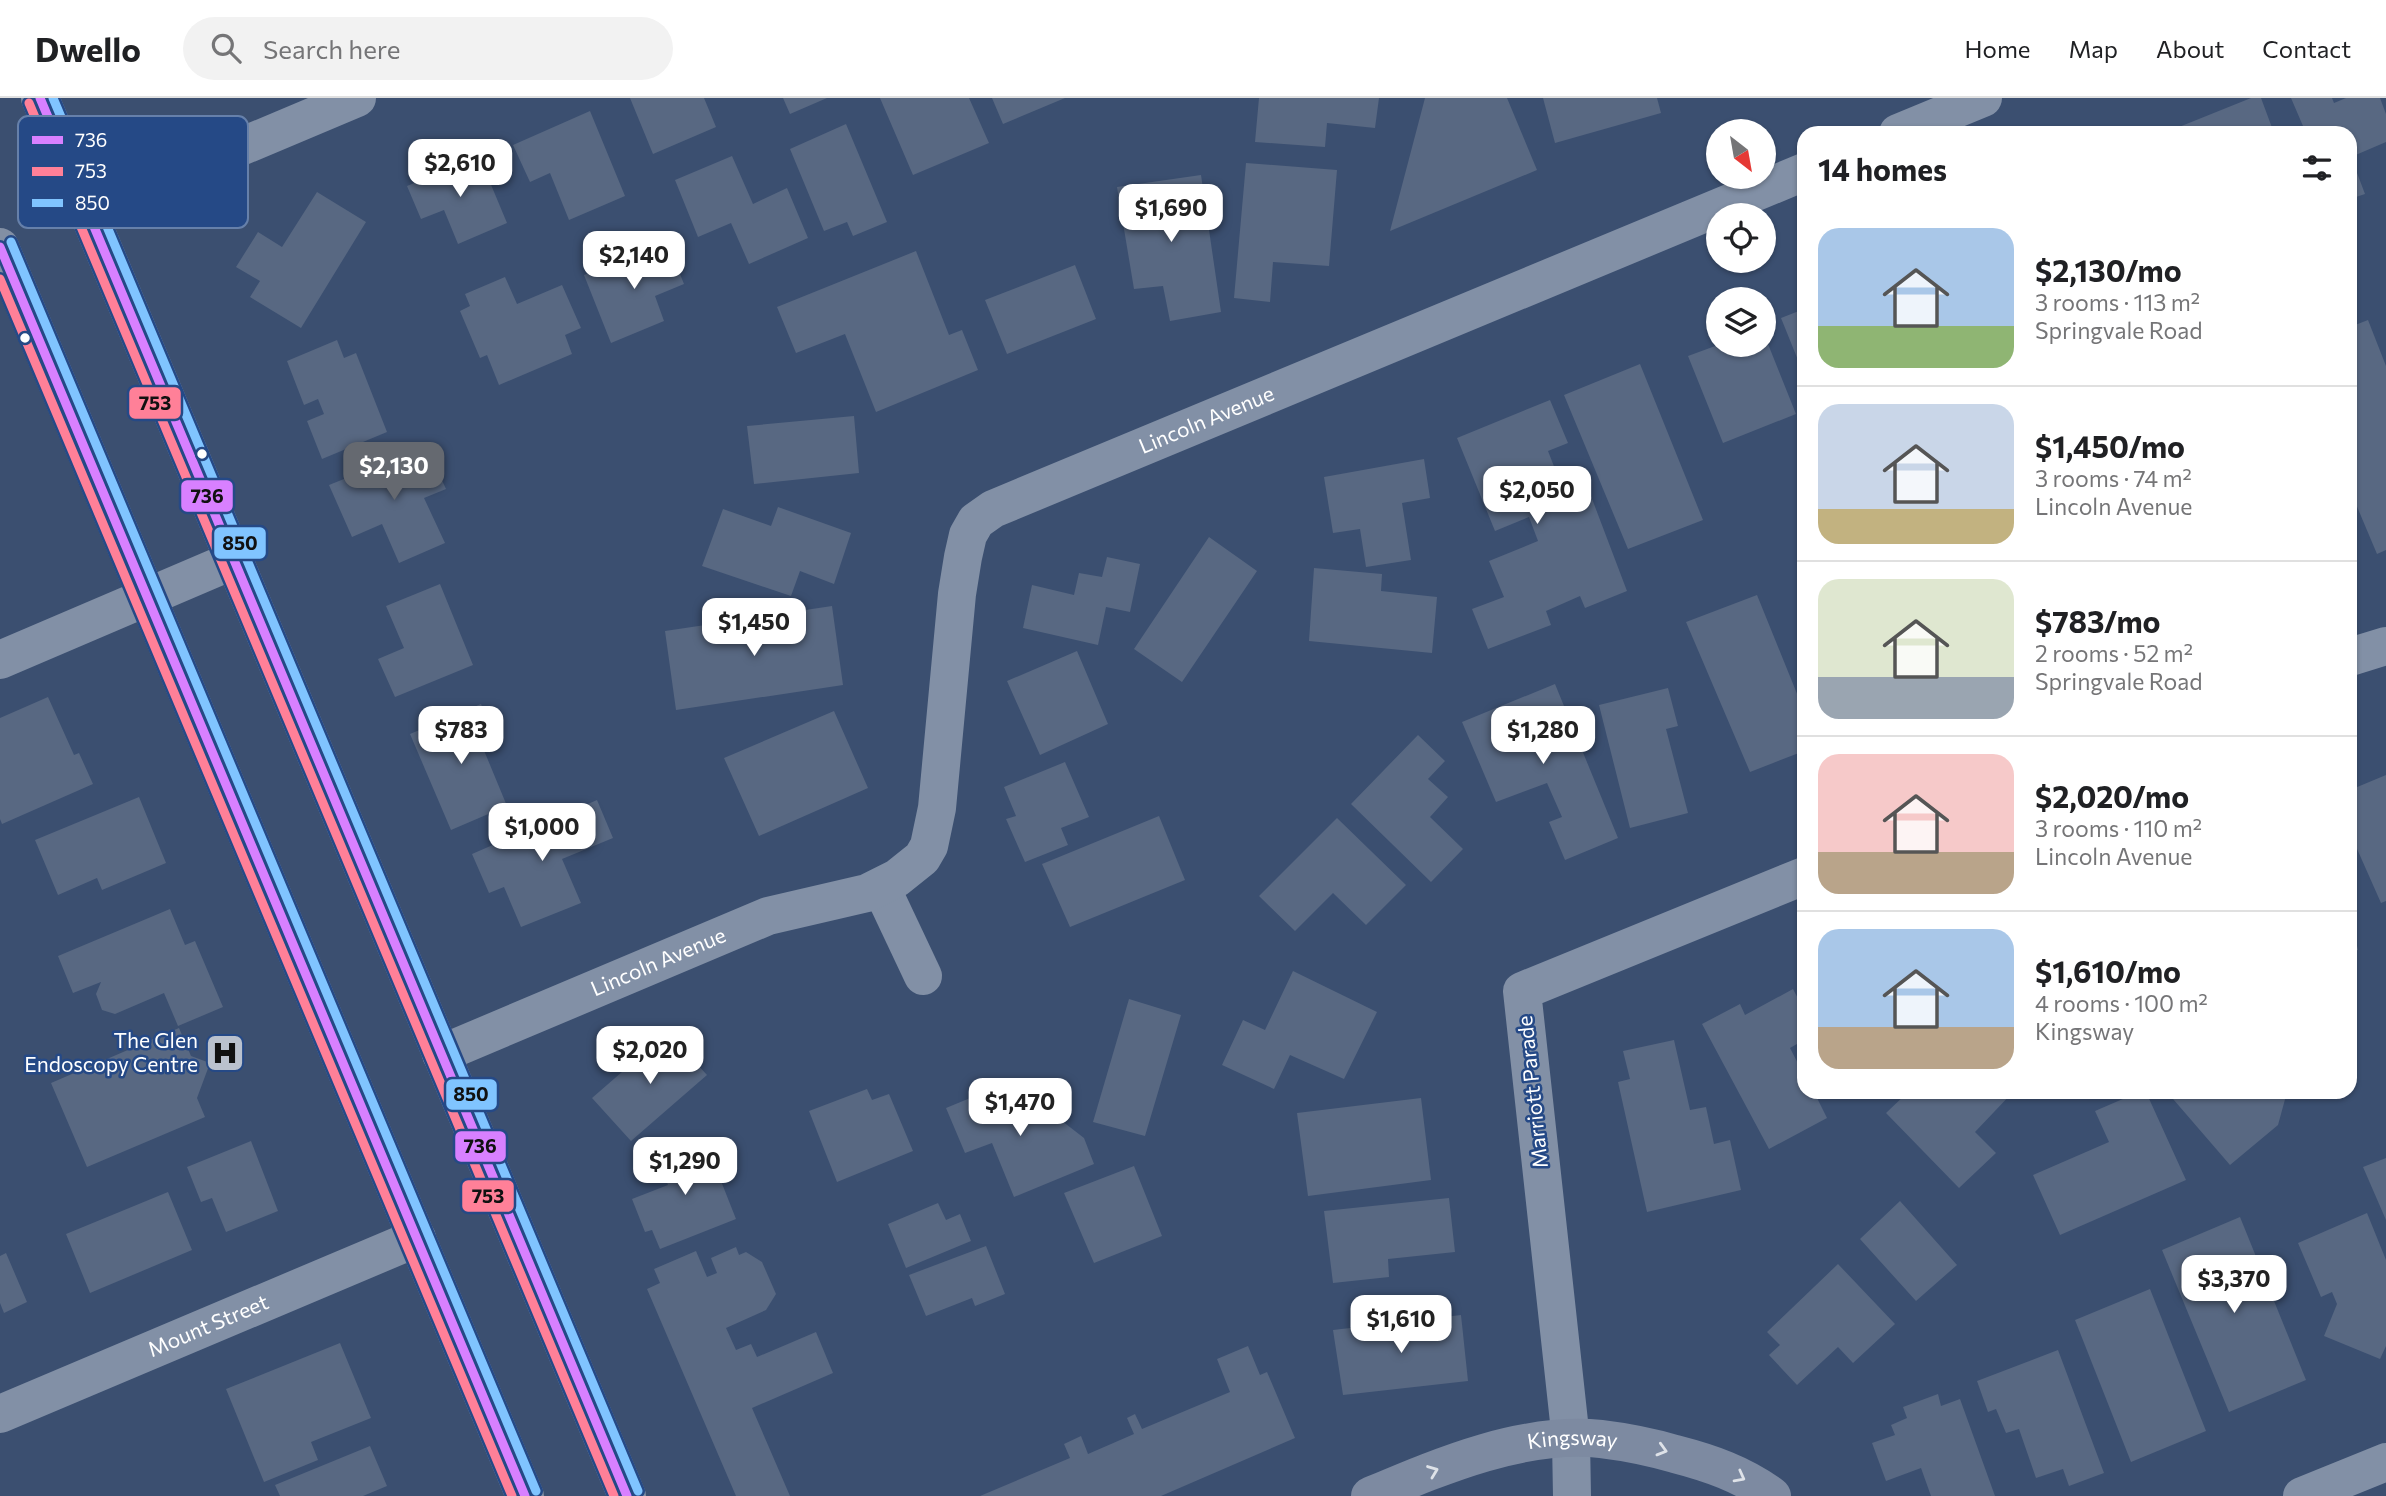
<!DOCTYPE html>
<meta charset="utf-8">
<style>
:root{--surface:#fff;--page:#f2f2f2;--text:#202124;--muted:#757577;--line:#e0e0e0;--accent:#656970}
body{margin:0;font-family:Commissioner,sans-serif;background:var(--page);color:var(--text);height:100vh;display:flex;flex-direction:column;font-size:26px;white-space:nowrap}
*{box-sizing:border-box;margin:0}
p{font-size:23px;color:var(--muted)}
.icon{flex:none;width:38px;height:38px;fill:none;stroke:currentColor;stroke-width:2;stroke-linecap:round;stroke-linejoin:round}
.map{position:relative;flex:1;overflow:hidden}
.side{position:absolute;left:1797px;top:28px;width:560px;height:973px;display:flex;flex-direction:column;background:var(--surface);border-radius:21px;box-shadow:0 2px 5px #0004}
.side>*{flex:none}
.needle{width:46px;rotate:149deg}
.tools{position:absolute;left:1706px;top:21px;display:grid;gap:14px}
.tools a{display:grid;place-items:center;width:70px;height:70px;border-radius:50%;background:var(--surface);box-shadow:0 2px 5px #0004;font-size:35px}
.price{position:absolute;translate:-50% -60px;padding:0 16px;border-radius:14px;background:#fff;color:#222;font-size:23px;line-height:46px;filter:drop-shadow(0 2px 4px #0008)}
.price::after{content:'';position:absolute;left:50%;top:42px;width:21px;height:16px;margin-left:-10px;background:inherit;clip-path:polygon(0 0,100% 0,50% 100%)}
.price.selected{background:var(--accent);color:#fff}
ul{padding:0;list-style:none}
li{display:flex;align-items:center;gap:21px;height:175px;padding:0 21px}
li+li{border-top:2px solid var(--line)}
li span{display:grid;place-items:center;flex:none;width:196px;height:140px;border-radius:21px;color:#555}
li>.icon{margin-inline-start:auto}
span .icon{width:84px;height:84px;fill:#fffc;stroke-width:1}
li b{font-size:30px}
h2{display:flex;justify-content:space-between;align-items:center;height:84px;padding:0 21px;font-size:30px}
header{display:flex;align-items:center;gap:42px;box-sizing:border-box;height:98px;padding:0 35px;background:var(--surface);border-bottom:2px solid var(--line)}
header strong{font-size:33px}
nav{display:flex;gap:38px;margin-inline-start:auto;font-size:24px}
.search{width:490px;height:63px;background:var(--page);display:flex;align-items:center;gap:18px;box-sizing:border-box;padding:0 24px;border-radius:38px;color:var(--muted);font-size:26px}
.map>svg:first-child{display:block}
.building{fill:#586882}
.lines{fill:none;stroke-linecap:round;stroke-linejoin:round}
.street{stroke:#8290a6;stroke-width:38}
.secondary{stroke:#7d8aa1;stroke-width:38}
.highway{stroke:#828fa4;stroke-width:38}
.bus-1-casing{stroke:#254986;stroke-width:14}
.bus-2-casing{stroke:#254986;stroke-width:14}
.bus-3-casing{stroke:#254986;stroke-width:14}
.bus-1{stroke:#d880ff;stroke-width:9}
.bus-2{stroke:#ff8098;stroke-width:9}
.bus-3{stroke:#80c4ff;stroke-width:9}
.oneway{stroke:#dee2e8}
.bus-dot{fill:#fff;stroke:#254986;stroke-width:2.5}
.labels{text-anchor:middle;stroke-width:5;stroke-linejoin:round;paint-order:stroke}
.street-label{font-size:21px;fill:#fff;stroke:#254986}
.poi-label{font-size:21px;fill:#fff;stroke:#254986;text-anchor:end}
.key{fill:#254986;stroke:#6680aa;stroke-width:2}
.key-label{font-size:19px;fill:#fff}
.line-badge{stroke:#254986;stroke-width:2.5}
.pale-badge-label{font-size:19px;text-anchor:middle;font-weight:bold;fill:#111}
</style>
<header>
<strong>Dwello</strong>
<div class="search"><svg class="icon" aria-label="search" viewBox="0 0 24 24"><circle cx="10" cy="10" r="6"/><path d="M15 15l6 6"/></svg>Search here</div>
<nav><a>Home</a><a>Map</a><a>About</a><a>Contact</a></nav>
</header>
<div class="map">
<svg width="2386" height="1398" viewBox="0 0 2386 1398">
<rect width="100%" height="100%" fill="#3b4f70"/>
<path class="building" d="M630 0H704L716 29 653 56Z
M783 0H827L790 16Z
M880 0H969L989 45 913 77Z
M992 0H1065L1003 26Z
M1259 0H1379L1375 30 1327 25 1325 49 1255 44Z
M1425 0H1507L1537 72 1390 133Z
M1543 0H1657L1661 15 1555 45Z
M2251 0H2261L2274 35H2181L2179 29Z
M2291 0H2332L2334 5 2346 0H2380L2386 16V44L2351 59 2365 96 2350 101V35H2306Z
M590 13 625 98 569 122 550 75 530 84 513 47Z
M846 26 887 124 853 138 847 124 824 133 790 51Z
M479 58 507 125 458 146 444 112 421 121 407 88Z
M732 58 753 106 787 90 808 140 749 166 731 125 698 139 675 82Z
M1246 65 1337 72 1329 168 1273 164 1270 204 1234 200Z
M1201 77 1221 214 1170 223 1163 188 1134 191 1117 89Z
M317 94 366 124 301 230 250 199 260 183 236 169 258 134 282 149Z
M667 144 684 186 655 198 664 223 611 245 584 177Z
M916 153 949 237 962 232 978 272 876 314 845 236 796 255 777 209Z
M1075 167 1096 221 1007 256 985 202Z
M505 179 517 206 562 187 581 230 565 237 572 256 499 287 487 257 480 260 460 213 470 208 465 196Z
M1804 211V277L1781 220Z
M2368 222 2386 268V452L2377 456 2350 392V229Z
M1764 236 1796 316 1723 345 1688 258 1718 247H1764Z
M337 242 344 260 356 255 387 334 322 361 307 323 324 316 318 301 304 307 287 263Z
M1640 266 1703 422 1628 451 1564 297Z
M1550 302 1568 345 1548 353 1564 394 1586 385 1627 493 1585 510 1580 498 1546 513 1551 527 1488 551 1472 511 1504 499 1489 463 1538 443 1529 419 1495 433 1457 340Z
M854 318 859 375 754 386 747 328Z
M426 348 446 391 424 400 445 445 399 465 382 426 352 439 329 387Z
M1424 361 1430 400 1402 405 1411 462 1366 469 1360 431 1333 435 1324 379Z
M778 409 851 435 834 486 800 473 791 498 702 468 723 411 771 428Z
M1209 439 1257 473 1182 584 1134 551Z
M1107 459 1140 466 1130 514 1106 509 1098 547 1023 530 1032 487 1074 497 1079 475 1102 479Z
M1314 470 1382 476 1381 493 1437 499 1432 555 1309 543Z
M440 486 473 567 395 599 378 561 404 550 386 508Z
M1757 497 1804 613V653L1750 674 1686 524Z
M832 508 843 587 676 612 665 533Z
M1077 553 1108 626 1040 657 1007 583Z
M1555 586 1618 740 1565 762 1549 724 1562 719 1547 685 1496 704 1462 624Z
M1668 590 1678 628 1666 631 1688 715 1630 730 1599 607Z
M48 599 74 657 79 655 93 686 2 726 0 721V620Z
M481 606 496 645 483 650 507 708 451 732 410 636Z
M834 613 868 690 759 738 724 660Z
M1418 637 1445 663 1428 681 1448 699 1430 719 1463 751 1431 784 1351 706Z
M1065 664 1089 719 1061 730 1068 747 1025 764 1006 721 1016 718 1004 689Z
M2386 677V803L2381 805 2350 735V692Z
M139 699 166 765 102 792 97 780 58 797 35 742Z
M597 702 613 740 562 761 581 805 521 829 504 789 489 795 472 756Z
M1159 718 1185 782 1070 829 1042 766Z
M1337 720 1406 787 1366 827 1333 795 1295 833 1259 798Z
M170 811 185 847 195 843 223 909 178 928 164 895 115 916 102 912 96 896 101 884 73 895 58 858Z
M2351 822 2358 852 2350 854V823Z
M1293 873 1377 914 1344 981 1290 957 1274 991 1222 967 1243 922 1265 932Z
M1793 891 1804 912V942L1790 950 1804 977V994H1814L1827 1020 1769 1051 1702 926 1740 906 1745 917Z
M1129 901 1181 917 1145 1038 1093 1024Z
M179 930 191 958 210 965 197 1000 205 1019 87 1069 51 985Z
M668 934 707 977 631 1043 592 1000Z
M1674 942 1690 1012 1706 1009 1714 1046 1730 1042 1741 1092 1647 1114 1618 984 1630 981 1623 953Z
M1009 984 1016 1005 1031 999 1084 1040 1094 1066 1014 1099 992 1045 965 1055 946 1010Z
M867 991 872 1002 889 996 913 1053 837 1084 809 1013Z
M1908 994H2013L1975 1034 1996 1055 1959 1090 1886 1015Z
M2139 994H2146L2186 1082 2060 1137 2033 1077 2109 1044 2095 1013Z
M2167 994H2287L2278 1027 2230 1067Z
M1421 1000 1431 1082 1308 1098 1297 1015Z
M704 1040 736 1121 660 1151 652 1132 645 1134 632 1101 668 1087 657 1059Z
M251 1043 278 1113 226 1134 212 1100 201 1104 187 1069Z
M2386 1060V1122L2363 1069Z
M1134 1068 1162 1138 1094 1165 1064 1095Z
M168 1094 192 1152 90 1195 66 1136Z
M1449 1100 1455 1154 1388 1161 1389 1179 1333 1185 1324 1113Z
M1900 1103 1957 1167 1916 1203 1860 1141Z
M938 1105 946 1122 960 1116 971 1143 906 1170 888 1126Z
M2367 1115 2386 1162V1248L2380 1261 2324 1238 2337 1206 2332 1194 2321 1199 2298 1145Z
M2240 1119 2306 1282 2229 1314 2162 1152Z
M986 1148 1005 1196 975 1208 972 1200 926 1218 909 1177Z
M736 1149 739 1157 746 1154 762 1164 776 1196 766 1212 726 1230 736 1252 751 1246 757 1259 816 1234 833 1275 752 1310 790 1398H736L647 1191 660 1185 654 1171 696 1153 707 1179 717 1175 711 1160Z
M6 1155 27 1204 4 1215 0 1205V1158Z
M1838 1166 1895 1226 1853 1265 1838 1249 1797 1287 1769 1257 1780 1247 1767 1234Z
M2150 1191 2206 1333 2131 1364 2075 1222Z
M1461 1217 1468 1283 1343 1297 1333 1232Z
M340 1245 371 1320 311 1344 318 1362 264 1384 226 1291Z
M1248 1248 1260 1277 1267 1274 1295 1340 1161 1398H980L1070 1360 1064 1346 1081 1338 1088 1356 1134 1336 1127 1320 1135 1316 1142 1331 1230 1294 1217 1261Z
M2058 1252 2104 1375 2069 1388 2063 1371 2036 1380 2019 1331 2006 1335 1996 1311 1988 1314 1977 1283Z
M1938 1296 1941 1308 1960 1301 1995 1398H1931L1921 1370 1886 1383 1872 1345 1895 1337 1891 1327 1907 1320 1903 1309Z
M370 1348 387 1388 363 1398H280L275 1387Z"/>
<g class="lines">
<g class="street">
<path d="M1898 35 1983 0"/>
<path d="M88 113 357 0"/>
<path d="M2350 559 2386 548"/>
<path d="M0 562 234 462"/>
<path d="M881 789 923 878"/>
<path id="s1" d="M441 956 768 818 867 795 897 780 922 760 929 748 937 710 957 496 963 459 968 437 976 423 993 411 1804 74"/>
<path id="s2" d="M0 1316 417 1140"/>
<path d="M1572 1398 1571 1342 1522 893 1804 778"/>
<path d="M2302 1398 2386 1364"/>
</g>
<path class="secondary" id="s3" d="M1370 1398C1441 1368 1522 1333 1601 1341 1626 1344 1651 1349 1675 1356 1710 1365 1742 1376 1772 1398"/>
<path class="highway" d="M40 0 627 1398
M0 149 525 1398"/>
<g class="bus-1-casing">
<path id="bus-1" d="M40 0 627 1398
M0 149 525 1398"/>
</g>
<g class="bus-2-casing">
<path id="bus-2" d="M29 5 614 1398
M0 181 512 1398"/>
</g>
<g class="bus-3-casing">
<path id="bus-3" d="M53 0 638 1393
M11 144 536 1393"/>
</g>
<use href="#bus-1" class="bus-1"/>
<use href="#bus-2" class="bus-2"/>
<use href="#bus-3" class="bus-3"/>
</g>
<defs><path id="oneway-chevron" d="M-2-3.5L2.5 0L-2 3.5" fill="none" stroke-width="1.6" stroke-linecap="round" stroke-linejoin="round" transform="scale(1.75)"/></defs>
<g class="oneway">
<use href="#oneway-chevron" transform="translate(1662 1352) rotate(16)"/>
<use href="#oneway-chevron" transform="translate(1433 1373) rotate(-21)"/>
<use href="#oneway-chevron" transform="translate(1740 1379) rotate(28)"/>
</g>
<defs>
<g id="hospital-square" transform="scale(2.0125)"><rect x="-9" y="-9" width="18" height="18" rx="4" fill="#bac1cd" stroke="#254986"/><path d="M-5-5h3v3.5h4V-5h3V5h-3V1.5h-4V5h-3Z" fill="#111"/></g>
</defs>
<g fill-rule="evenodd">
<use href="#hospital-square" x="225" y="955"/>
</g>
<g class="bus-dot">
<circle cx="25" cy="240" r="6"/>
<circle cx="202" cy="356" r="6"/>
</g>
<g class="labels">
<g class="street-label">
<text dy="7" stroke="none"><textPath href="#s1" startOffset="1118">Lincoln Avenue</textPath></text>
<text dy="7" stroke="none"><textPath href="#s1" startOffset="236">Lincoln Avenue</textPath></text>
<text transform="translate(1533 994) rotate(-96)" y="7">Marriott Parade</text>
<text dy="7" stroke="none"><textPath href="#s2" startOffset="226">Mount Street</textPath></text>
<text dy="7" stroke="none"><textPath href="#s3" startOffset="212">Kingsway</textPath></text>
</g>
<g class="poi-label">
<text x="198" y="950">The Glen<tspan x="198" dy="24">Endoscopy Centre</tspan></text>
</g>
</g>
<rect x="18" y="18" width="230" height="112" rx="10" class="key"/>
<rect x="32" y="38" width="31" height="8" fill="#d880ff"/>
<rect x="32" y="69" width="31" height="9" fill="#ff8098"/>
<rect x="32" y="101" width="31" height="8" fill="#80c4ff"/>
<g class="key-label">
<text x="75" y="49">736</text>
<text x="75" y="80">753</text>
<text x="75" y="112">850</text>
</g>
<g class="line-badge">
<rect x="128" y="288" width="54" height="34" rx="7" fill="#ff8098"/>
<rect x="180" y="381" width="54" height="34" rx="7" fill="#d880ff"/>
<rect x="213" y="428" width="54" height="34" rx="7" fill="#80c4ff"/>
<rect x="445" y="980" width="53" height="33" rx="7" fill="#80c4ff"/>
<rect x="454" y="1032" width="53" height="33" rx="7" fill="#d880ff"/>
<rect x="461" y="1081" width="54" height="34" rx="7" fill="#ff8098"/>
</g>
<g class="pale-badge-label">
<text x="155" y="312">753</text>
<text x="207" y="405">736</text>
<text x="240" y="452">850</text>
<text x="471" y="1003">850</text>
<text x="480" y="1055">736</text>
<text x="488" y="1105">753</text>
</g>
</svg>
<div class="tools">
<a><svg class="needle" viewBox="-14 -14 28 28"><path d="M0-13l5 13h-10z" fill="#e53935"/><path d="M0 13l5-13h-10z" fill="#757577"/></svg></a>
<a><svg class="icon" aria-label="locate" viewBox="0 0 24 24"><circle cx="12" cy="12" r="6"/><path d="M12 2v4M12 18v4M2 12h4M18 12h4"/></svg></a>
<a><svg class="icon" aria-label="layers" viewBox="0 0 24 24"><path d="M12 4l9 5-9 5-9-5zM3 14l9 5 9-5"/></svg></a>
</div>
<b class="price" style="left:460px;top:101px">$2,610</b>
<b class="price" style="left:1171px;top:146px">$1,690</b>
<b class="price" style="left:634px;top:193px">$2,140</b>
<b class="price selected" style="left:394px;top:404px">$2,130</b>
<b class="price" style="left:1537px;top:428px">$2,050</b>
<b class="price" style="left:754px;top:560px">$1,450</b>
<b class="price" style="left:461px;top:668px">$783</b>
<b class="price" style="left:1543px;top:668px">$1,280</b>
<b class="price" style="left:542px;top:765px">$1,000</b>
<b class="price" style="left:650px;top:988px">$2,020</b>
<b class="price" style="left:1020px;top:1040px">$1,470</b>
<b class="price" style="left:685px;top:1099px">$1,290</b>
<b class="price" style="left:2234px;top:1217px">$3,370</b>
<b class="price" style="left:1401px;top:1257px">$1,610</b>
<section class="side">
<h2>14 homes<svg class="icon" aria-label="filters" viewBox="0 0 24 24"><path d="M4 7h16M4 17h16"/><circle cx="9" cy="7" r="2"/><circle cx="15" cy="17" r="2"/></svg></h2>
<ul>
<li><span style="background:linear-gradient(#a9c7e8 70%,#8fb573 0)"><svg class="icon" aria-label="home" viewBox="0 0 24 24"><path d="M3 11l9-7 9 7M6 9v11h12V9"/></svg></span><div><b>$2,130/mo</b><p>3 rooms · 113 m²</p><p>Springvale Road</p></div></li>
<li><span style="background:linear-gradient(#c9d6e8 75%,#c2b280 0)"><svg class="icon" aria-label="home" viewBox="0 0 24 24"><path d="M3 11l9-7 9 7M6 9v11h12V9"/></svg></span><div><b>$1,450/mo</b><p>3 rooms · 74 m²</p><p>Lincoln Avenue</p></div></li>
<li><span style="background:linear-gradient(#dfe7d0 70%,#9aa5b1 0)"><svg class="icon" aria-label="home" viewBox="0 0 24 24"><path d="M3 11l9-7 9 7M6 9v11h12V9"/></svg></span><div><b>$783/mo</b><p>2 rooms · 52 m²</p><p>Springvale Road</p></div></li>
<li><span style="background:linear-gradient(#f6c9c9 70%,#b9a48a 0)"><svg class="icon" aria-label="home" viewBox="0 0 24 24"><path d="M3 11l9-7 9 7M6 9v11h12V9"/></svg></span><div><b>$2,020/mo</b><p>3 rooms · 110 m²</p><p>Lincoln Avenue</p></div></li>
<li><span style="background:linear-gradient(#a9c7e8 70%,#b9a48a 0)"><svg class="icon" aria-label="home" viewBox="0 0 24 24"><path d="M3 11l9-7 9 7M6 9v11h12V9"/></svg></span><div><b>$1,610/mo</b><p>4 rooms · 100 m²</p><p>Kingsway</p></div></li>
</ul>
</section>
</div>
